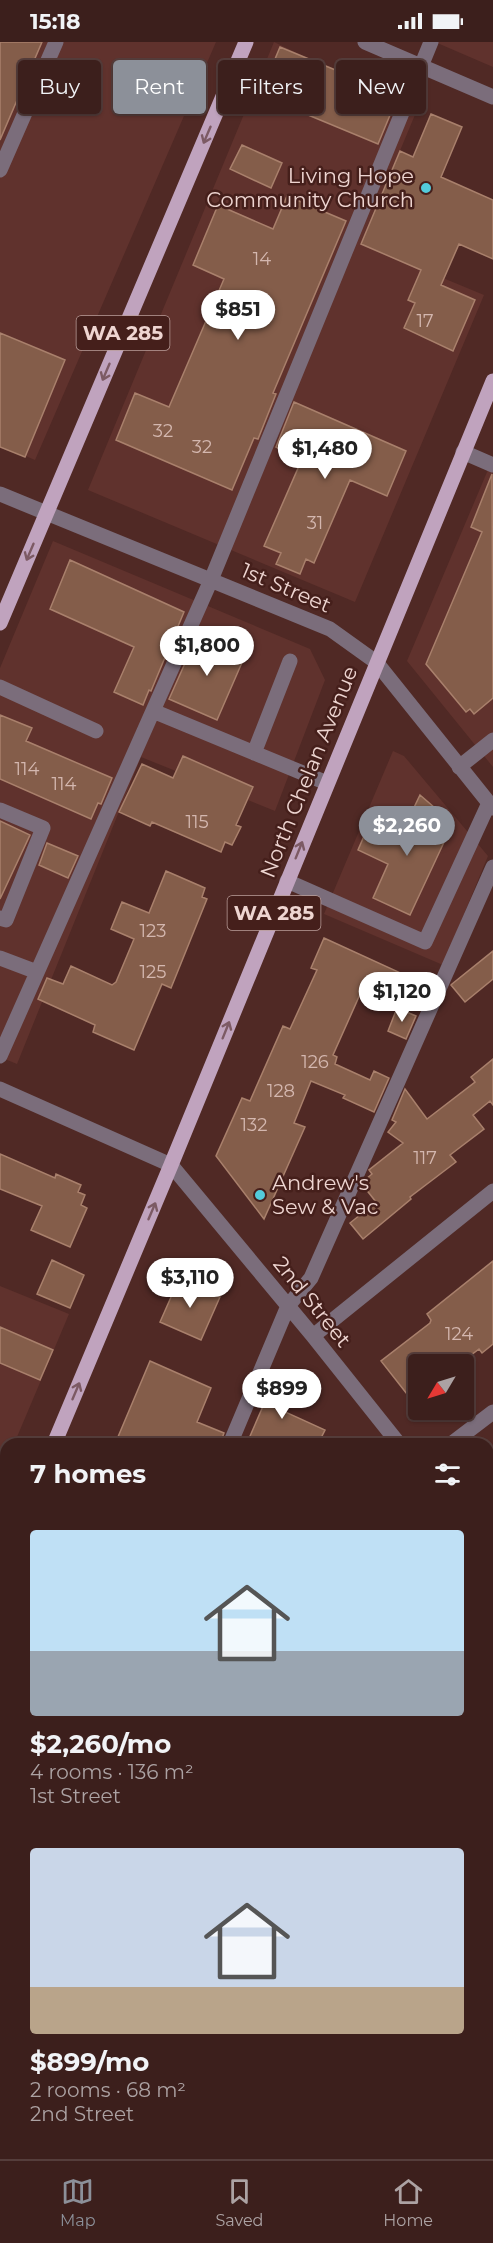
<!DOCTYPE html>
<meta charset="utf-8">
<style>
:root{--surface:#3c1f1c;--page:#432725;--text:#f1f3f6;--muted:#aca2a3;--line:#553d3b;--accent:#8c9099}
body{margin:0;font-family:Montserrat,sans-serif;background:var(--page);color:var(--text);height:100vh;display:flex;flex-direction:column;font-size:22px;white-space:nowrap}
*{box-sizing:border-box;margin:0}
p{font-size:20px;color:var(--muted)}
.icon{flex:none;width:33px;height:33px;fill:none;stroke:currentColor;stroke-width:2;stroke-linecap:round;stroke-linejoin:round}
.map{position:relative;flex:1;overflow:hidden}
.drawer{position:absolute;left:0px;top:1396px;width:494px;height:722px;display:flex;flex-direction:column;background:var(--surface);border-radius:18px 18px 0 0;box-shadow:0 2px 4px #0004,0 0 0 2px var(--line)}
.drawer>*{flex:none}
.top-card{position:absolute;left:18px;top:18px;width:458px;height:54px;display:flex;gap:12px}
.needle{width:39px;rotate:232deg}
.fabs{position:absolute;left:408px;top:1312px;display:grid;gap:12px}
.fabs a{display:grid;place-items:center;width:66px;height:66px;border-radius:6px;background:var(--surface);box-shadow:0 2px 4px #0004,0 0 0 2px var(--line);font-size:30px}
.price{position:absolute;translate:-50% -51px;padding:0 14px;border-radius:21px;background:#fff;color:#222;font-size:20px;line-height:39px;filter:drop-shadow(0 2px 3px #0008)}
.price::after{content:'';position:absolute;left:50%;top:36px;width:18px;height:14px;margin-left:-9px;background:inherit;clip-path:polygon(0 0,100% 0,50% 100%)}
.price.on{background:var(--accent);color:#fff}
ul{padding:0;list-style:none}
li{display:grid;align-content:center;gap:12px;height:318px;padding:0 30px}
li span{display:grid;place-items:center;height:186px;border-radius:6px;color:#555}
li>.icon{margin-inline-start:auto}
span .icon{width:108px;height:108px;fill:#fffc;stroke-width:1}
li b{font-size:26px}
h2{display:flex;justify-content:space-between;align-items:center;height:72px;padding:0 30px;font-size:26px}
.chip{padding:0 21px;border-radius:6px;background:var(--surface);box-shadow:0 2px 4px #0004,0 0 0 2px var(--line);font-size:21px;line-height:54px}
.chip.on{background:var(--accent);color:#fff}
.status{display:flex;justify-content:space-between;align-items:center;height:42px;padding:0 30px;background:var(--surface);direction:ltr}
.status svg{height:16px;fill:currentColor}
.dock{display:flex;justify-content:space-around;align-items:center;height:84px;border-top:2px solid var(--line);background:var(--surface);font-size:16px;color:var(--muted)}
.dock a{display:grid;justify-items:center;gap:3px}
.dock .on{color:var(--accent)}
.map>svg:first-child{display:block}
.built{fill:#60322d}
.building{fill:#845d4a;stroke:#a9806c;stroke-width:1.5}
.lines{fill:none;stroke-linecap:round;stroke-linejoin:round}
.minor{stroke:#7b6d7b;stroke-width:15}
.major{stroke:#c0a3be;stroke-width:15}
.oneway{stroke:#7c5a64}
.poi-dot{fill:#53cbdb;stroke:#451f1b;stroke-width:2}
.labels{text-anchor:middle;stroke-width:5;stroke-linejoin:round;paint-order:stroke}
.number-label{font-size:18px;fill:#d4b7af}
.shield{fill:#451f1b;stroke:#bb9e9a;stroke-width:1.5}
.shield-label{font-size:20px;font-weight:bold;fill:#eed5d1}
.poi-label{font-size:21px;fill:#eed5d1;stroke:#451f1b;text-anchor:end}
.street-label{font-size:21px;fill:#eed5d1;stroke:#451f1b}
</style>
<div class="status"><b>15:18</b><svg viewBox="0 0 49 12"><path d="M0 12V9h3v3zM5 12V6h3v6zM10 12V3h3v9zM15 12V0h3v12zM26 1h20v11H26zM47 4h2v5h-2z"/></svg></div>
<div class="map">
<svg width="493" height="2117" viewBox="0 0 493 2117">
<rect width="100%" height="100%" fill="#502925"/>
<path class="built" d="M0 0H216L35 418 0 403Z
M274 0 417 68 361 202 484 253 355 560 88 448Z
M435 0H493V25Z
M493 416V725L407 619Z
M53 499 310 607 325 638 275 769 141 715 17 1022 0 1015V626Z
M393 709 404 714 488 814 443 923 324 872Z
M0 1244 69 1272 14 1402H6V1423L0 1437Z"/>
<path class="building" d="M0 0H42L0 98Z
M280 5 398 54 378 102 260 53Z
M431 72 462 85 441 135 493 158V217L459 202 441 243 475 258 453 309 404 286 415 261 408 258 421 228 361 202 400 109 413 115Z
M242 103 282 121 271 146 230 127Z
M287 154 346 179 273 351 276 352 258 397 254 396 232 448 116 398 135 351 169 365 224 237 193 223 218 163 273 187Z
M0 291 65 318 25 415 0 405Z
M294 360 406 409 387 454 350 438 314 521 306 517 300 532 276 522 281 511 264 504 302 417 276 405Z
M492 432 493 656 474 672 470 667 466 670 426 622 482 490 471 485Z
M70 518 184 570 151 649 149 648 143 663 114 650 134 605 50 567Z
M199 590 227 602 225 608 244 616 217 678 169 657Z
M0 673 32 686 26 699 112 736 101 762 98 761 91 777 0 737Z
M183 714 253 745 236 783 241 785 232 803 225 800 221 810 152 780 150 784 119 770 142 722 173 736Z
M420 753 443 773 437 786 446 796 410 873 373 856 388 822 358 808 368 785 398 799Z
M0 779 30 793 0 857Z
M47 801 78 814 68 836 39 823Z
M166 829 205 846 202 855 207 857 171 946 162 942 134 1008 93 990 95 983 38 957 47 936 63 942 71 924 112 943 116 940 134 897 111 887 122 860 149 871Z
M324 896 405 933 392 962 362 948 333 1013 337 1015 335 1022 370 1038 374 1029 389 1036 374 1070 343 1056 345 1053 311 1039 294 1081 305 1085 264 1177 216 1114 242 1056 250 1059 283 984 290 987 317 928 311 926Z
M493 909V937L465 960 451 943 452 942Z
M397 966 416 974 406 997 388 989Z
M493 1017V1063L490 1059 473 1073 484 1087 450 1113 456 1120 410 1155 411 1157 363 1197 350 1181 376 1160 365 1146 367 1144 364 1140 366 1137 372 1132 369 1128 403 1101 388 1090 396 1080 392 1078 405 1047 427 1077 475 1040 471 1035Z
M0 1112 55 1136 56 1132 81 1143 78 1150 85 1153 81 1163 87 1166 70 1205 31 1188 42 1164 0 1147Z
M52 1218 84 1233 70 1266 37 1252Z
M493 1219V1302L482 1311 479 1307 458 1323H418V1366L381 1319 430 1281 431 1278 427 1272Z
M179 1237 220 1255 201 1298 160 1280Z
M0 1285 53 1308 40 1338 0 1321Z
M150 1319 211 1346 197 1380 224 1391 220 1402H115Z
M277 1332 296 1341 283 1369 325 1388 318 1402H240L242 1399 247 1401Z"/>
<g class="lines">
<path class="minor" d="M365 0 493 55
M0 128 56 0
M463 410 493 423
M0 452 330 587 376 620 493 766
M0 645 96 689
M153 669 327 741
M254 711 290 619
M459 725 493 698
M0 768 43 786 6 878 0 876
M287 839 425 900 489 761
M0 916 37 930
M0 1014 211 538 431 0
M0 1047 171 1123 313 1294 399 1402
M313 1294 493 1149
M230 1402 288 1264 311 1236 493 825
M451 1402 493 1370
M488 1514 493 1521
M488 1641 493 1627
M0 1955 6 1941
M0 2003 6 2011
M488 2024 493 2020
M84 2112 88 2117
M114 2117 117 2112
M293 2117 295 2112
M369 2117 376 2112"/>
<path class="major" d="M0 581 246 0
M54 1402 171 1123 493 339
M0 1531 6 1516"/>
</g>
<defs><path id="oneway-shaft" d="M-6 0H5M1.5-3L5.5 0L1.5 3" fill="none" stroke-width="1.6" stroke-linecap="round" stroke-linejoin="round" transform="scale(1.5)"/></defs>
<g class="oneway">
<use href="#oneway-shaft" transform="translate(207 93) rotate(113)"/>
<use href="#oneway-shaft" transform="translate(106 330) rotate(113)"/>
<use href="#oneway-shaft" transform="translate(30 510) rotate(113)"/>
<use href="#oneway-shaft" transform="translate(299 808) rotate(-68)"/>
<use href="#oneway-shaft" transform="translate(226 988) rotate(-68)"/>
<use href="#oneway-shaft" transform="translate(152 1169) rotate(-67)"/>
<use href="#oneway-shaft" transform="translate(76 1349) rotate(-67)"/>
</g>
<g class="poi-dot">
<circle cx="426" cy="146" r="6"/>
<circle cx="260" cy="1153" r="6"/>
</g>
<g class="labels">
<g class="number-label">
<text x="262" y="223">14</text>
<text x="425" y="285">17</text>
<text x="163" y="395">32</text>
<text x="202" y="411">32</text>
<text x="315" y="487">31</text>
<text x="27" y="733">114</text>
<text x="64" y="748">114</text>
<text x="197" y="786">115</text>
<text x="153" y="895">123</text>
<text x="153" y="936">125</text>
<text x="315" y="1026">126</text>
<text x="281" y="1055">128</text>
<text x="254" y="1089">132</text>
<text x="425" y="1122">117</text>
<text x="459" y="1298">124</text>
</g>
<g class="shield">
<rect x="76.5" y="274" width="93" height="34" rx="4.5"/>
<rect x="227.5" y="854" width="93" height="34" rx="4.5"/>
</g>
<g class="shield-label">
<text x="123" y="298">WA 285</text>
<text x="274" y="878">WA 285</text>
</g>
<g class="poi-label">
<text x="414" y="141">Living Hope<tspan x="414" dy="24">Community Church</tspan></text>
<text x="272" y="1148" text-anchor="start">Andrew's<tspan x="272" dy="24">Sew &amp; Vac</tspan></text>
</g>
<g class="street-label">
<text transform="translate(286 546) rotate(23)" y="7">1st Street</text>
<text transform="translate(309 730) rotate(-68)" y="7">North Chelan Avenue</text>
<text transform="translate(312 1260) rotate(51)" y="7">2nd Street</text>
</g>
</g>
</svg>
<div class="fabs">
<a><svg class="needle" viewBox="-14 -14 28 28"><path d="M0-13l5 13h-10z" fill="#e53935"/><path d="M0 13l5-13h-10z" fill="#aca2a3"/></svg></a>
</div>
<b class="price" style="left:238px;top:299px">$851</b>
<b class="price" style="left:325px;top:438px">$1,480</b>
<b class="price" style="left:207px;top:635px">$1,800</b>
<b class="price on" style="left:407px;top:815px">$2,260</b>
<b class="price" style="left:402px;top:981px">$1,120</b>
<b class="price" style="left:190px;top:1267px">$3,110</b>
<b class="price" style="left:282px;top:1378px">$899</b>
<div class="top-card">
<a class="chip">Buy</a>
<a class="chip on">Rent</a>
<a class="chip">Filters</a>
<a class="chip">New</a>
</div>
<section class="drawer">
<h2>7 homes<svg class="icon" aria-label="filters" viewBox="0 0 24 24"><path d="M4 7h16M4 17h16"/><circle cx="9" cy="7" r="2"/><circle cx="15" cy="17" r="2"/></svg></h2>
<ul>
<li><span style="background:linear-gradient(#bfe0f5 65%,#9aa5b1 0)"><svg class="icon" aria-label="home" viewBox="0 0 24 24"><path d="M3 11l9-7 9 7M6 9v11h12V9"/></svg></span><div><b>$2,260/mo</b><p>4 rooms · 136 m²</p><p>1st Street</p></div></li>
<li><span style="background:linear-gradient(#c9d6e8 75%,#b9a48a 0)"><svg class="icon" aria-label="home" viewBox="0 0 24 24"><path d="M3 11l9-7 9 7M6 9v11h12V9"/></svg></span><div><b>$899/mo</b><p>2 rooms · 68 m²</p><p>2nd Street</p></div></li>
</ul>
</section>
</div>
<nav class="dock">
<a class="on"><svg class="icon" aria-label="map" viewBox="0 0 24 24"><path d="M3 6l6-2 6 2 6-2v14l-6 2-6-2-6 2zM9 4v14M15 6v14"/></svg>Map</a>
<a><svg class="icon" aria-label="saved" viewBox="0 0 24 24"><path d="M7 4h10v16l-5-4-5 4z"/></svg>Saved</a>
<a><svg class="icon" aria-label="home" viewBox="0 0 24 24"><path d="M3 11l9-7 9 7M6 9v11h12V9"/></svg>Home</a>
</nav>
